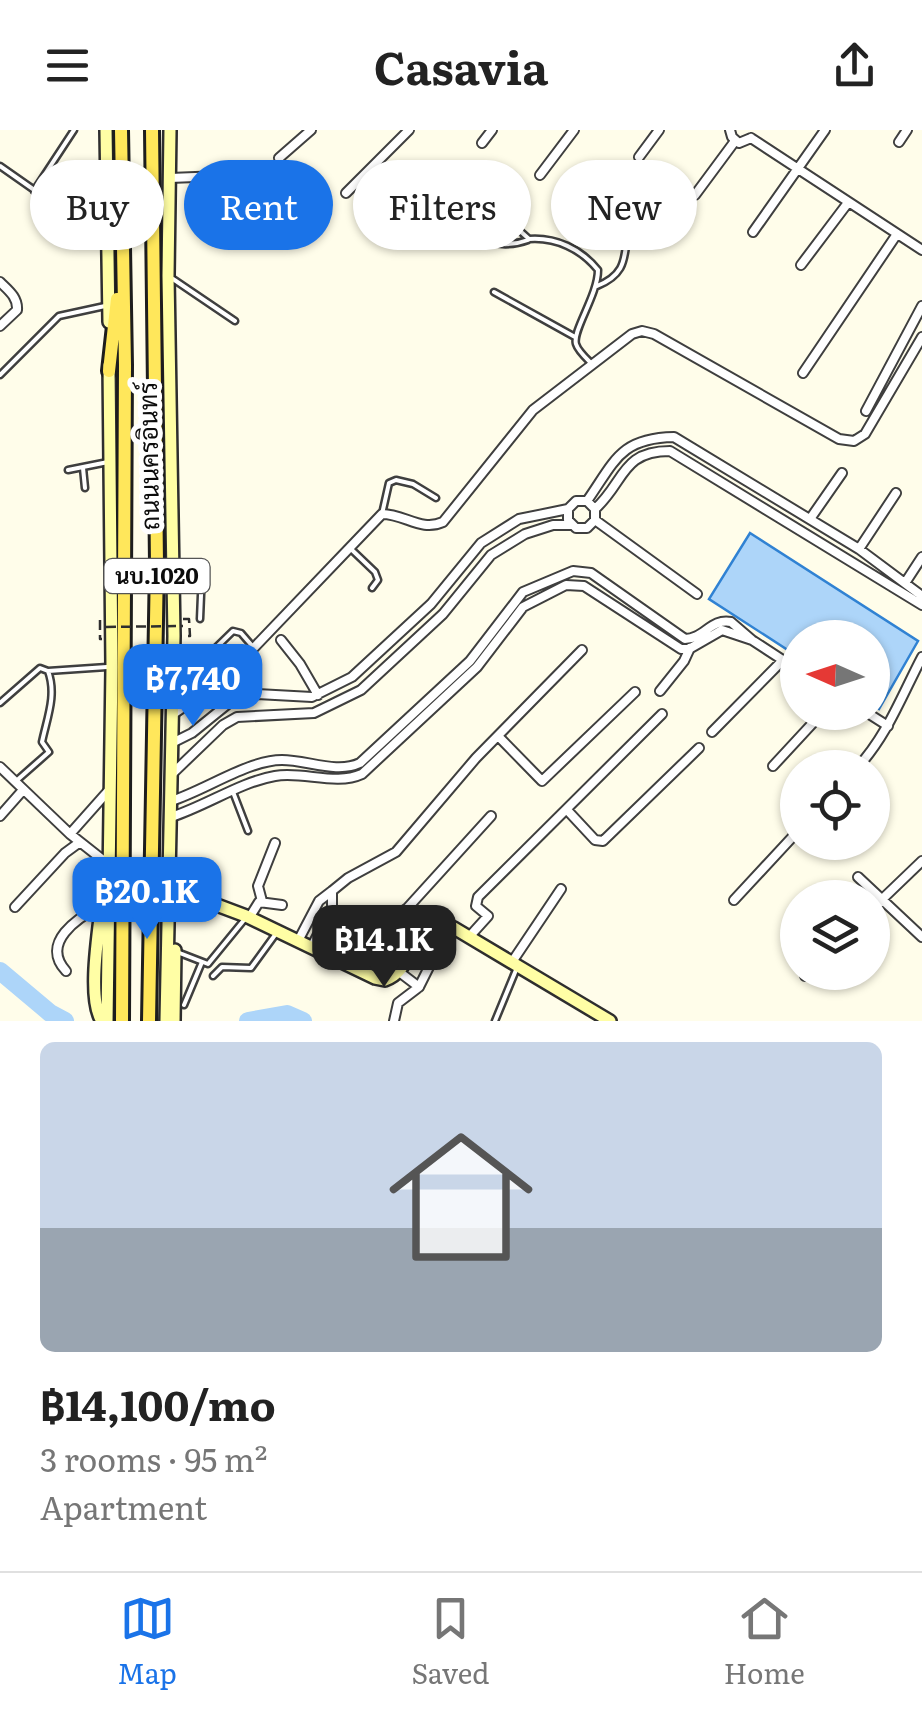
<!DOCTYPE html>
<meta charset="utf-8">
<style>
:root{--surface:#fff;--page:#f6f6f6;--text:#222;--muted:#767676;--line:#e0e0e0;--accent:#1a73e8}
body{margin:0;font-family:Literata,Sarabun,serif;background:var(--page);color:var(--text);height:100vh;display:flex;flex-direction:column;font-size:38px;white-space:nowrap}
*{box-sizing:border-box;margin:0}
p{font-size:32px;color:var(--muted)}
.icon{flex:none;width:55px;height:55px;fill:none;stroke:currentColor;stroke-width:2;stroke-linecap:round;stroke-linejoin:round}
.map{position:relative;height:891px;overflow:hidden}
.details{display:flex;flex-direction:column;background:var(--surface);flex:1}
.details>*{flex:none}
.guide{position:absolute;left:30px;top:30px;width:862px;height:90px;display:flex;gap:20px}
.needle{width:65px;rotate:273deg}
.tools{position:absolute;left:780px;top:490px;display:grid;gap:20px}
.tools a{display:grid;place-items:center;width:110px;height:110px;border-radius:50%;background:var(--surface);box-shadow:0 2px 8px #0004;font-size:50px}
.price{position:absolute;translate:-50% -85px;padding:0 22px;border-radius:20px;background:var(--accent);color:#fff;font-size:32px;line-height:65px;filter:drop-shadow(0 2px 5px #0008)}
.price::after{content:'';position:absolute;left:50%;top:60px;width:30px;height:22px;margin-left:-15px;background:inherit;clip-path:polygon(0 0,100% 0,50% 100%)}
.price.active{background:#222;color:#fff}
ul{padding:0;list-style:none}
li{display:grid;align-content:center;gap:20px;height:530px;padding:0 40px}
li+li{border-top:2px solid var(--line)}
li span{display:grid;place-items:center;height:310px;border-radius:15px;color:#555}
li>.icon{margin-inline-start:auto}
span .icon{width:180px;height:180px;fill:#fffc;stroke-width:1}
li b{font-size:42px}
.pill{padding:0 35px;border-radius:45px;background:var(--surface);box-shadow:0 2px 8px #0004;font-size:35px;line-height:90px}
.pill.active{background:var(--accent);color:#fff}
header{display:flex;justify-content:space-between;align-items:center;height:130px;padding:0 40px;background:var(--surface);font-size:45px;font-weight:700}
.dock{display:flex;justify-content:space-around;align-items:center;height:140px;border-top:2px solid var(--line);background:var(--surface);font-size:28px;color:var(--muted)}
.dock a{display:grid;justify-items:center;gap:5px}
.dock .active{color:var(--accent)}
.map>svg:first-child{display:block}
.water{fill:#add5f9;stroke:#3082d3;stroke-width:2.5}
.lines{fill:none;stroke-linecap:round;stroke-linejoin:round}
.river{stroke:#add5f9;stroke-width:18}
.lane-casing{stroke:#3f3f3f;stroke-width:9}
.street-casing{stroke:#3f3f3f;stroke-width:12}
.secondary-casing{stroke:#2e2e2e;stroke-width:16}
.primary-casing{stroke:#1d1d1d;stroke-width:18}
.path{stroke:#2e2e2e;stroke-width:2.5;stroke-dasharray:10 5;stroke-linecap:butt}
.lane{stroke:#fff;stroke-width:4}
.street{stroke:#fff;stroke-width:8}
.secondary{stroke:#fffea5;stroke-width:11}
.primary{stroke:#ffe75b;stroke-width:12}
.path-bridge{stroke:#2e2e2e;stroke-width:2.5;stroke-dasharray:10 5;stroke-linecap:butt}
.labels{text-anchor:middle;stroke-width:10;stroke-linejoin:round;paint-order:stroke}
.shield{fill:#fff;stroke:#555;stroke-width:2.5}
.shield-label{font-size:22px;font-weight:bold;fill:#0c0c0c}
.street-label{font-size:25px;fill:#0c0c0c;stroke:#fff}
</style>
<header><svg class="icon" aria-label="menu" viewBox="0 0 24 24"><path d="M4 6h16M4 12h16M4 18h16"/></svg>Casavia<svg class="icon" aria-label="share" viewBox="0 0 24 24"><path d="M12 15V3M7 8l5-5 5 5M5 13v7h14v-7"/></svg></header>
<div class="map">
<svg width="922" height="891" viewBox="0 0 922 891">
<rect width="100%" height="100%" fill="#fffdea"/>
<path class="water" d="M750 403 918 511 879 579 873 575 872 508H798L797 526 709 469Z"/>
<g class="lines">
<path class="river" d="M0 841 50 883 65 891
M248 891 287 884 303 891"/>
<g class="lane-casing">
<path id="lane" d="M0 36 50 71H103
M456 43 529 109C556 107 581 119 598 140 598 165 572 201 576 214 578 221 587 229 592 234
M613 60C609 80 610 92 628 103
M34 61 74 0
M461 102C483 112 504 119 528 110
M173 149 235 191
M597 156C639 139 616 112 637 83
M494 162 575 207
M0 245 59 186 105 176
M83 338 85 358
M68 340 108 332
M382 384 389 353 396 350 413 354 436 368
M352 420 375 442 378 450 372 458
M178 440 196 437 202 441 200 489
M48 541 107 537
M192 541 233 501 241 503 254 518
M0 573 40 538 48 541C57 565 47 588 42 612L49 622 15 652
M233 662 248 701
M177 822 208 834 244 790
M213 846 222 837 251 838 275 805
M184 875 202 832
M495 891 516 840"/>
</g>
<g class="street-casing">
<path id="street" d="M730 0 732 7 739 13 751 8
M751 8 922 120
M899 12 907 0
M482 13 492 0
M639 27 659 0
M279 28 311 0
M540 45 574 0
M170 48 221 46
M346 63 409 0
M695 65 735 11
M753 102 825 0
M801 135 847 74
M0 152C8 160 18 167 17 180L0 196
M803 243 897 104
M866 281 922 176
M587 371 595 379V390L587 398H576L568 390V379L576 371H587C615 331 620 308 674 307L859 419 922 466
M595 379C625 352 621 321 670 321L922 475
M810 389 842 343
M595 390 697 464
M859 419 896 363
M905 453 922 427
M281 510 300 534 318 565
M660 561 684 531 690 518
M866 582 888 596
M172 585 223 550 382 384C405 384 421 402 443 392L533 280 632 204 642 201 654 204 839 309 854 311 865 304 922 207
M712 602 782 531
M498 606 542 651 635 562
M172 613 192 603 234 569 257 564 312 567 352 547 431 474 481 413 519 389 568 379
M773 636 823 582
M0 637 70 704 108 734
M857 638C887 606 902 565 922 527
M172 644 223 595 237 587 314 583 361 560 443 484 491 425 525 404 553 395H571
M171 671C204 661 248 630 282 630 307 630 337 644 360 633L470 531 523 462 573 441 591 443 685 509C704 509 711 488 731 492L752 510 798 540
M568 681 595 710 603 711 699 618
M0 686 23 660
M171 687C206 676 240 652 275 646 303 641 336 656 362 644L477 537 523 477 566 455 584 456 681 519H689L722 500 752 510
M70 704 110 659
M858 747 922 807
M332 761 348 748 396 722 476 628 582 520
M734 770 798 701
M262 771 258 756 275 713
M15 777 65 723 80 712
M406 779 428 800
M872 779 922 731
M249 788 259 772 282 775
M469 807 488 786 476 776 478 767 662 584
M298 811 319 771 332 761V777L311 818
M512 832 561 759
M353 838 491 686
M66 841C40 813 77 788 102 775
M398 841 419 857 438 819
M805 846 809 842
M394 891 398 873 419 857"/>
</g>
<g class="secondary-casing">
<path id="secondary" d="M106 0 109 192
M168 751 182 762 246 786 375 848 385 850C419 838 403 790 454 798L610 891
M102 891C87 869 99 800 102 772
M107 891 112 537 109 235
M166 891 174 506 168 146 170 0
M174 891 175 820"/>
</g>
<g class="primary-casing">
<path id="primary" d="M121 0 125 235 122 891
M109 241 117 169
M149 891 157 433 152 0"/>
</g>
<path class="path" d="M183 489H189L190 506H187
M100 490V509H102"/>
<use href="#lane" class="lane"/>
<use href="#street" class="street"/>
<use href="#secondary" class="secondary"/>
<use href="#primary" class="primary"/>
<path class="path-bridge" d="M106 497 183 496"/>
</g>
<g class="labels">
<rect class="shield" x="104.5" y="429" width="105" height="34" rx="8"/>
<g class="shield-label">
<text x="157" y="454">นบ.1020</text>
</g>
<g class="street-label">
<text transform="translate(149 326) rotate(-91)" y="9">ถนนนครอินทร์</text>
</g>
</g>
</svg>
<div class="tools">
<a><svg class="needle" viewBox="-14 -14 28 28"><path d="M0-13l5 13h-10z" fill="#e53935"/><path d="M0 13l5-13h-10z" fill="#767676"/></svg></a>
<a><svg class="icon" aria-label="locate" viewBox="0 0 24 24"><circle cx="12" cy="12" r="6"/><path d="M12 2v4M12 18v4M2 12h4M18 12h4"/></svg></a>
<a><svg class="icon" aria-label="layers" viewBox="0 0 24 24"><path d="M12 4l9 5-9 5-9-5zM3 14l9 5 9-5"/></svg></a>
</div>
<b class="price" style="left:193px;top:599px">฿7,740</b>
<b class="price" style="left:147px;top:812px">฿20.1K</b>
<b class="price active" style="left:384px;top:860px">฿14.1K</b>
<div class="guide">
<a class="pill">Buy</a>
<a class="pill active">Rent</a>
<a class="pill">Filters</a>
<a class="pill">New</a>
</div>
</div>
<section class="details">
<ul>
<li><span style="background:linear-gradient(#c9d6e8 60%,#9aa5b1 0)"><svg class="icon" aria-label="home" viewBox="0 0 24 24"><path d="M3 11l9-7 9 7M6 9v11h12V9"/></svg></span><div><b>฿14,100/mo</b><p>3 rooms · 95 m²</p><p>Apartment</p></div></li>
</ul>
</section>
<nav class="dock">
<a class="active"><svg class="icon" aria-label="map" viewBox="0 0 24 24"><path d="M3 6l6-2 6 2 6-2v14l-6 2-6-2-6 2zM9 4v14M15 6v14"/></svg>Map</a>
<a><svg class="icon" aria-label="saved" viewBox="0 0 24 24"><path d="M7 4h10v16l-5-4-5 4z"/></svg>Saved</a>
<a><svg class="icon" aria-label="home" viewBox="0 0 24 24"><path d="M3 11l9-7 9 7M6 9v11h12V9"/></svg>Home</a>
</nav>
